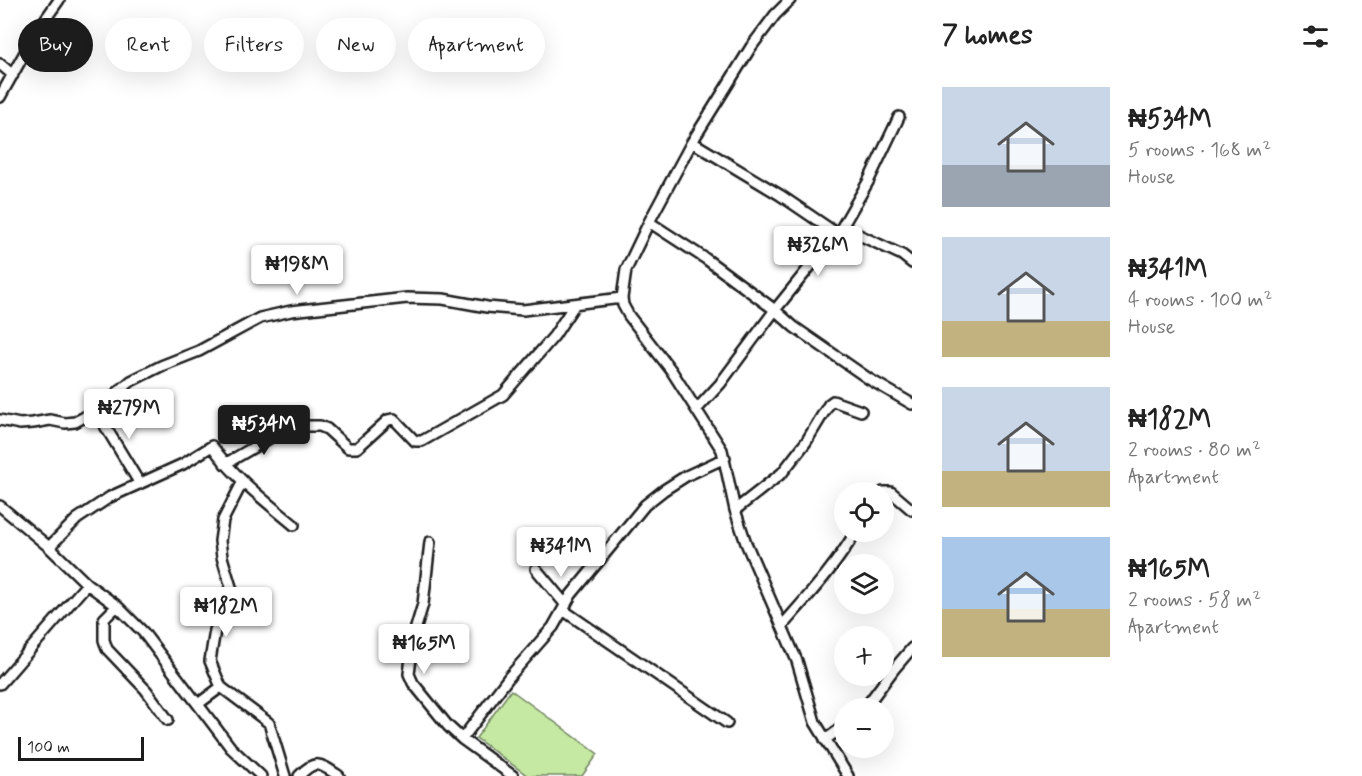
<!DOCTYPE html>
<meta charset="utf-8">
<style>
:root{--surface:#fff;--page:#f6f6f6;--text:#222;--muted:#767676;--accent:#1c1c1c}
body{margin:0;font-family:Mynerve,sans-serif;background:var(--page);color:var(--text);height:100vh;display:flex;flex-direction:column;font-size:22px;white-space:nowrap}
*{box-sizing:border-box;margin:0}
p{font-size:20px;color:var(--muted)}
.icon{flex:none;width:33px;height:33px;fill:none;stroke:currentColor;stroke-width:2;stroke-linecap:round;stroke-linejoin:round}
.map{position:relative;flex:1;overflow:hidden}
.side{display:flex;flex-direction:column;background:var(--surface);width:450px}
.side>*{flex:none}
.hud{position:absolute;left:18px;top:18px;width:570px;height:54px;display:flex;gap:12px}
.tools{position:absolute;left:834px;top:482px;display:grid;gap:12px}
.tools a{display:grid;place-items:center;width:60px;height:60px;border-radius:50%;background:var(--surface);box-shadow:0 6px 24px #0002;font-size:30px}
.scale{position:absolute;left:18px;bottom:15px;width:126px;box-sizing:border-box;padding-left:6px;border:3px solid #1c1c1c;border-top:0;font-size:16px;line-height:21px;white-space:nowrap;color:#1c1c1c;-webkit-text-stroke:4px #fff;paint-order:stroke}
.price{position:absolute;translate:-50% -51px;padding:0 14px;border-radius:6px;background:#fff;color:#222;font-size:20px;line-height:39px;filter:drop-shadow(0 2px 3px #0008)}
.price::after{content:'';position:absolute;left:50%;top:36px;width:18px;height:14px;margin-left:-9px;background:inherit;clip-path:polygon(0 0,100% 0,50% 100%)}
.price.on{background:var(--accent);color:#fff}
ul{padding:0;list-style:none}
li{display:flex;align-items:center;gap:18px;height:150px;padding:0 30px}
li span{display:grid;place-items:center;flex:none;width:168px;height:120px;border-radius:0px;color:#555}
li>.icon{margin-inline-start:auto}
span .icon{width:72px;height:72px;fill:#fffc;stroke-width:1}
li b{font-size:26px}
h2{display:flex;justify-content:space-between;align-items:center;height:72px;padding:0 30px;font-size:26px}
.pill{padding:0 21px;border-radius:27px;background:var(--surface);box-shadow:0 6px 24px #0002;font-size:21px;line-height:54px}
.pill.on{background:var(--accent);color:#fff}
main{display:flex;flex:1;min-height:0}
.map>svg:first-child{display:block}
.garden{fill:#c5e9a2;stroke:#70825f;stroke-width:1.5}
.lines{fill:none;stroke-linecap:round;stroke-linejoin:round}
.minor-casing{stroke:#1c1c1c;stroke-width:14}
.minor{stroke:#fff;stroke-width:9}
</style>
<main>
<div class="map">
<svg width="912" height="776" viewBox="0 0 912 776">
<rect width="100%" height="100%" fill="#fff"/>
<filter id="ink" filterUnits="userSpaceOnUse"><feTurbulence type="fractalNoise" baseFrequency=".0167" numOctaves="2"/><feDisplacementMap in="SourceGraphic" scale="12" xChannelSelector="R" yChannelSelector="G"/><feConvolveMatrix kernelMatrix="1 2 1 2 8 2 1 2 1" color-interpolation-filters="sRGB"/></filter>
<g filter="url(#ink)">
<path class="garden" d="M511 690 598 754 582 776H528L476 738Z"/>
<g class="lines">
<g class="minor-casing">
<path id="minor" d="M790 0 775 15 751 47 692 142 649 222 626 270 622 298 623 305 629 316 671 370 722 450 735 510 746 543 797 661 815 722 848 776
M0 64 13 75
M0 97 37 31 59 0
M692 142 780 195 836 233
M649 222 706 259 775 310 794 327 869 379 912 404
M842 227 902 255 912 263
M697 409 720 384 775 310 842 227 868 182 899 117
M96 411 140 484
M0 420 20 424 33 423 50 420 65 423 75 422 96 411 131 381 161 366 199 351 260 318 291 311 407 298 443 299 487 307 523 310 622 298
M225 464 290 426H320L327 429 348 448H357L388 420 394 419 415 441H422L503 395 554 336 575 304
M242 483 223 520 220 541 222 557 234 597V606L215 630 210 661 221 687 269 723 285 776
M883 492H891L912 510
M0 506 49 547 87 584 117 606 143 632 231 748 261 776
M735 510 782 473 806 442 829 404 833 401 861 411
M430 542 423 604 414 634 409 674 413 683 448 726 462 739 513 776
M49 547 77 519 110 497 183 464 212 446C235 478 264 500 294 525
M536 569 566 605
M117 606 104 619V640L107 649 146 690 168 720
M563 610 727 723
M782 626C808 596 836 566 856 531
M0 684 87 584
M198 704 221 687
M865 708 894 669 912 648
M462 739 509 677 553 627 571 595 645 505 664 490 686 476 725 458
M825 740 844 726
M299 776C315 758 321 764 339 776"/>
</g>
<use href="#minor" class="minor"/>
</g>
</g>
</svg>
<div class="tools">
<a><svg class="icon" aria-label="locate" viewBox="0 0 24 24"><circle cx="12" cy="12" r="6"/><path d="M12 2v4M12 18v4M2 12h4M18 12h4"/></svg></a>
<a><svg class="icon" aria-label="layers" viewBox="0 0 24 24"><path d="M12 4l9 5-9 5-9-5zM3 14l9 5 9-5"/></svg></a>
<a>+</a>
<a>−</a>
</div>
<div class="scale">100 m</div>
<b class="price" style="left:818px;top:277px">₦326M</b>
<b class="price" style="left:297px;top:296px">₦198M</b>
<b class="price" style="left:129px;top:440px">₦279M</b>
<b class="price on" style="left:264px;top:456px">₦534M</b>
<b class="price" style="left:561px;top:578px">₦341M</b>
<b class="price" style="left:226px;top:638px">₦182M</b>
<b class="price" style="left:424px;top:675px">₦165M</b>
<div class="hud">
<a class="pill on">Buy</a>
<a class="pill">Rent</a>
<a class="pill">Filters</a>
<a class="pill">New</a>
<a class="pill">Apartment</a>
</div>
</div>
<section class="side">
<h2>7 homes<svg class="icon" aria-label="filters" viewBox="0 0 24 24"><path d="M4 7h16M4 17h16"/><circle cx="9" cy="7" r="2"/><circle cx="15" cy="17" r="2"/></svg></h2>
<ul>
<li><span style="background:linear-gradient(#c9d6e8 65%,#9aa5b1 0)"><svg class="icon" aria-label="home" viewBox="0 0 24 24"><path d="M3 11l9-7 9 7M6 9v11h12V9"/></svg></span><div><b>₦534M</b><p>5 rooms · 168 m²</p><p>House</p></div></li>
<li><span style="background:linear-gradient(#c9d6e8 70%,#c2b280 0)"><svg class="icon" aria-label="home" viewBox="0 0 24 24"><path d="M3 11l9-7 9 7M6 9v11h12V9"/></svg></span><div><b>₦341M</b><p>4 rooms · 100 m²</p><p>House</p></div></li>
<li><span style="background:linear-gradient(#c9d6e8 70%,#c2b280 0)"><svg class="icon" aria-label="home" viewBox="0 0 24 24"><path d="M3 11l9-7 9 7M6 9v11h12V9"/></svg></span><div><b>₦182M</b><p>2 rooms · 80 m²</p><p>Apartment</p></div></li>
<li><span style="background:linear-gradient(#a9c7e8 60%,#c2b280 0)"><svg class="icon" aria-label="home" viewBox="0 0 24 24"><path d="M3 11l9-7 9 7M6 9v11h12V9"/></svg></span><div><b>₦165M</b><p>2 rooms · 58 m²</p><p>Apartment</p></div></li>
</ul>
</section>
</main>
